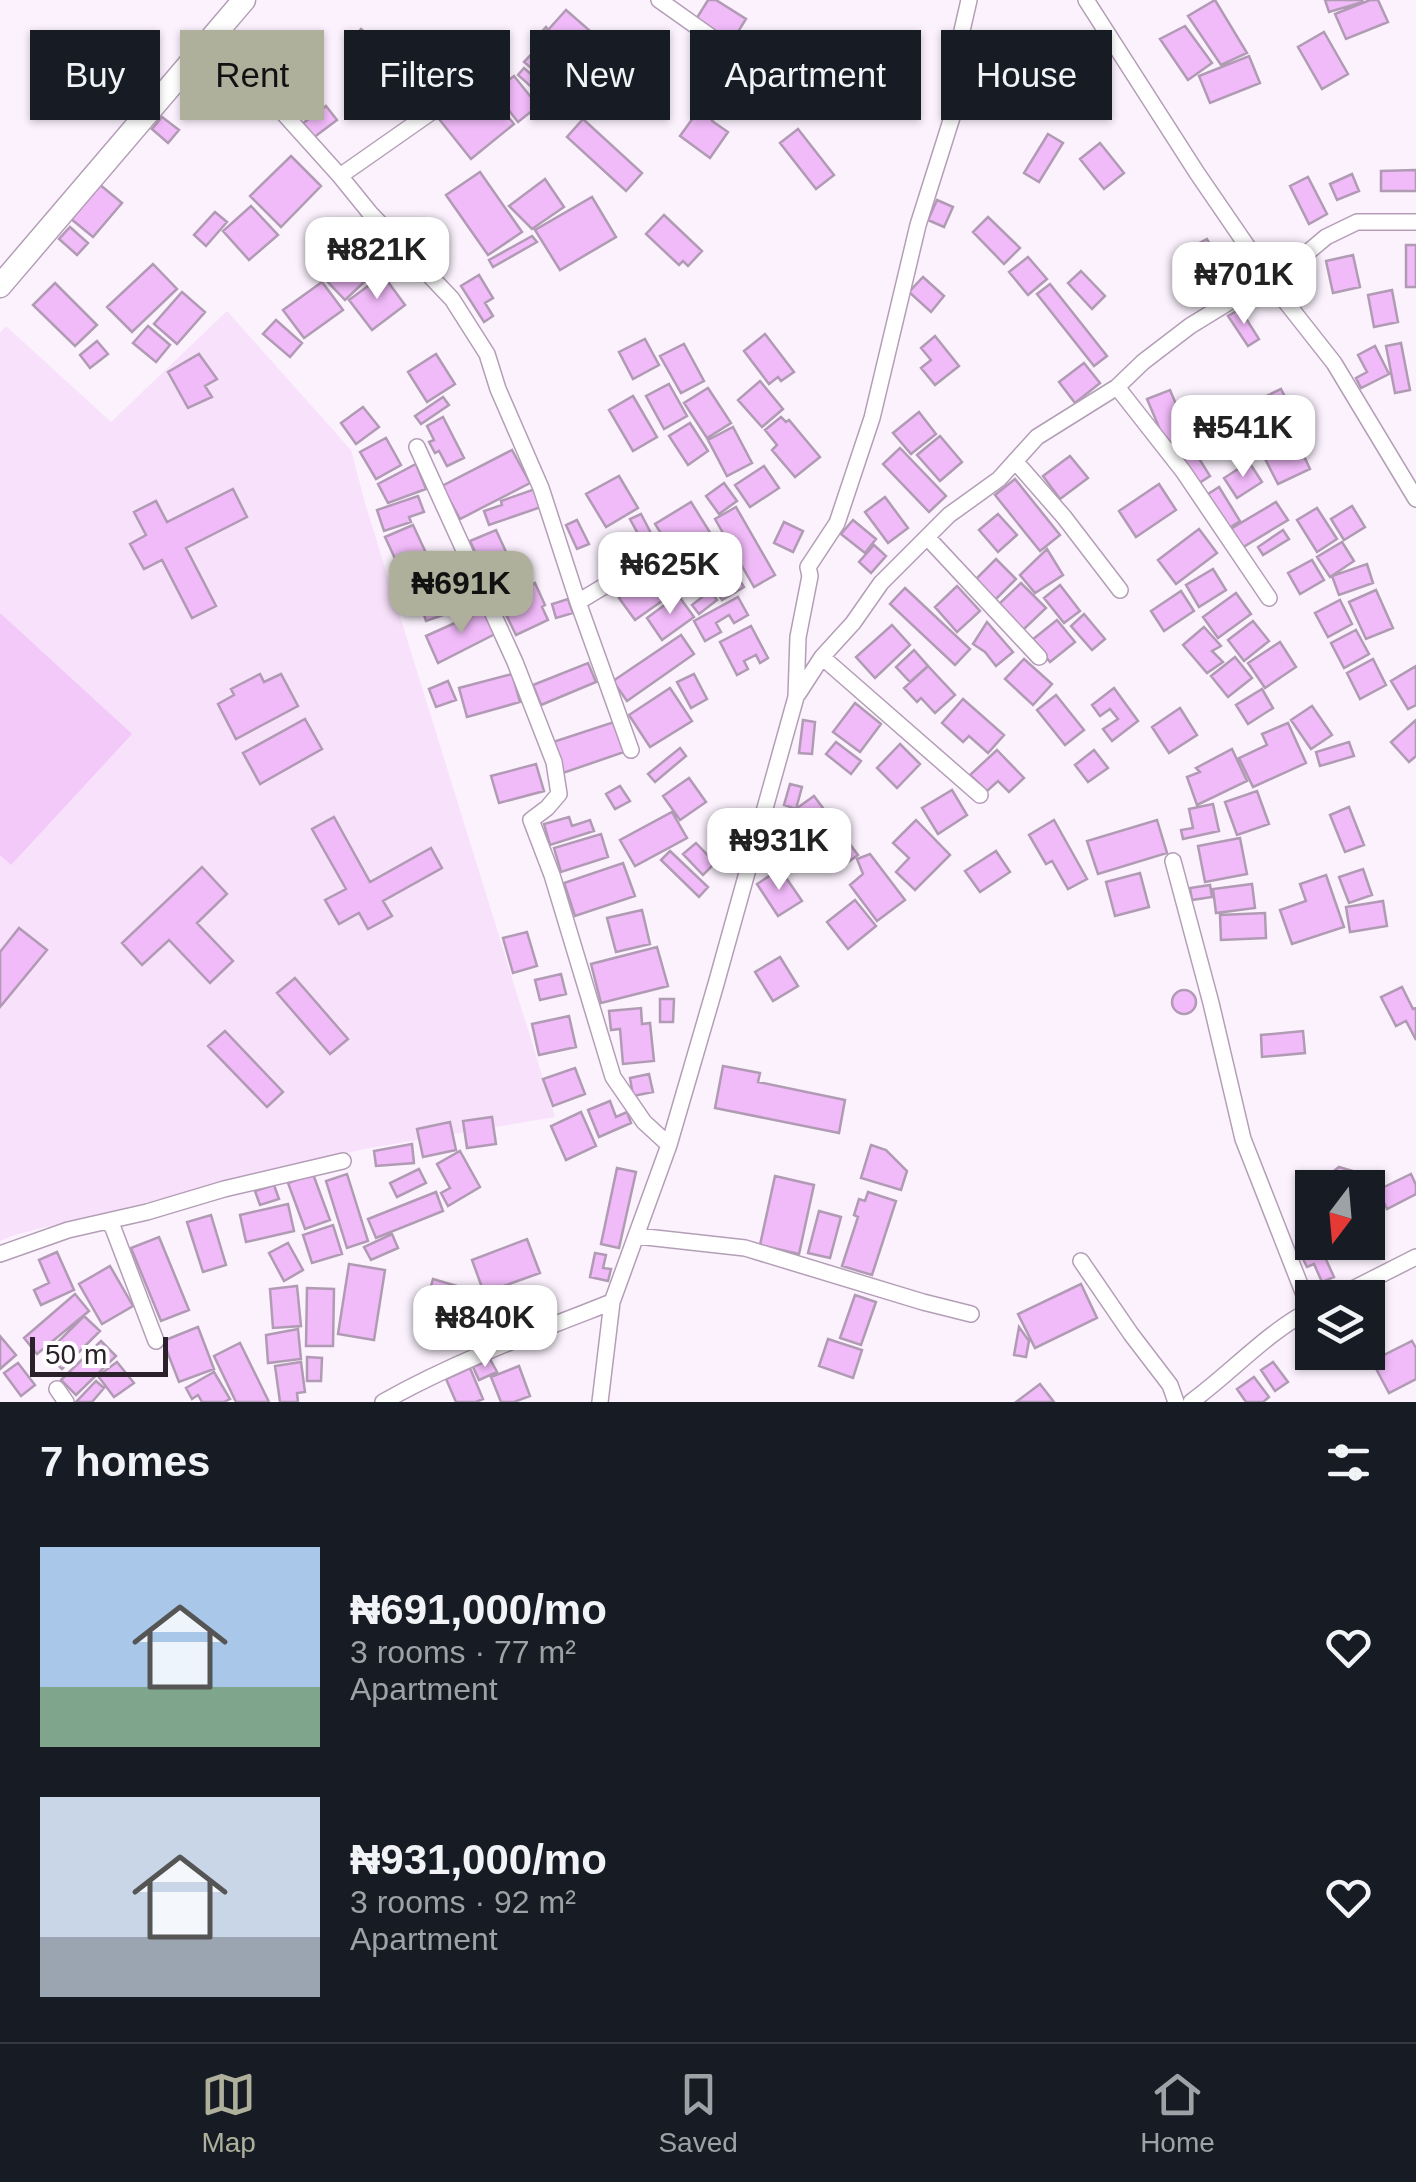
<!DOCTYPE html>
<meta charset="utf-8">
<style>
:root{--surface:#171b24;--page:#20242c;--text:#f1f3f6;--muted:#9ea1a6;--line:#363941;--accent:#aeb09b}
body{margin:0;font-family:Helvetica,sans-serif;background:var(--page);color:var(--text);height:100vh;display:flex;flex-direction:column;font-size:38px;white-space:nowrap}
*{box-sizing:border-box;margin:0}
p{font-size:32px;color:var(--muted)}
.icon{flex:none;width:55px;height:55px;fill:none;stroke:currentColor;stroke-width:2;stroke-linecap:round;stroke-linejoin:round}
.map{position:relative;height:1402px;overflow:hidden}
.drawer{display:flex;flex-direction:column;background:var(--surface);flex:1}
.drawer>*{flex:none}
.guide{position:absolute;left:30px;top:30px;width:1358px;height:90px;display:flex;gap:20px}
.needle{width:65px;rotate:196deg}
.fabs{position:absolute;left:1295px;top:1170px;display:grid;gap:20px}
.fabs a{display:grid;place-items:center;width:90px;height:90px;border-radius:0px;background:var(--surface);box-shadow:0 2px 8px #0004;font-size:50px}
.scale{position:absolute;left:30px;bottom:25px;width:138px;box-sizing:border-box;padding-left:10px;border:5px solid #2a212b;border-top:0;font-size:28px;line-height:35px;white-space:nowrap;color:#2a212b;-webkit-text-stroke:8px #fff;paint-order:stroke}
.price{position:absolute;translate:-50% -85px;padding:0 22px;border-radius:20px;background:#fff;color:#222;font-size:32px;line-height:65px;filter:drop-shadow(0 2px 5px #0008)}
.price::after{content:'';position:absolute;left:50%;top:60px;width:30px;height:22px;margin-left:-15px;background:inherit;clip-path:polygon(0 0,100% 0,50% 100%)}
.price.selected{background:var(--accent);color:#111}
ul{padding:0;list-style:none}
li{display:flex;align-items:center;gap:30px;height:250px;padding:0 40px}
li span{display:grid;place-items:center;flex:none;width:280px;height:200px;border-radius:0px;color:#555}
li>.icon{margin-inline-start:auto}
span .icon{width:120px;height:120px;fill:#fffc;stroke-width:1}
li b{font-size:42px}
h2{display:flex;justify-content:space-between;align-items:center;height:120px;padding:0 40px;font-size:42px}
.chip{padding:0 35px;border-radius:0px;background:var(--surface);box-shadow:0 2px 8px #0004;font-size:35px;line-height:90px}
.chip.selected{background:var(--accent);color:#111}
.dock{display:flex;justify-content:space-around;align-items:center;height:140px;border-top:2px solid var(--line);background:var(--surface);font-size:28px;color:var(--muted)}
.dock a{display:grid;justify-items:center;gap:5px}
.dock .selected{color:var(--accent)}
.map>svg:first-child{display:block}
.built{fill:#f8e1fb}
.green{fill:#f3c9f9}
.building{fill:#f1bbf9;stroke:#b19bb4;stroke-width:2.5}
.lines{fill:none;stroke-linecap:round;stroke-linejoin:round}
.minor-casing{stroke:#b49eb7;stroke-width:18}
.secondary-casing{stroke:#b49eb7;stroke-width:25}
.minor{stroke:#fff;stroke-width:15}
.secondary{stroke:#fff;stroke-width:22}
</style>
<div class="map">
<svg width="1416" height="1402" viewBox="0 0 1416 1402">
<rect width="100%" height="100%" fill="#fbf2fd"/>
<path class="built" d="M227 311 351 450 365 503 555 1117 364 1149 14 1235 0 1241V333L6 326 111 422Z"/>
<path class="green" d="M0 613 132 734 11 865 0 855Z"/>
<path class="building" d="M708 0H716L746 19 731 43 695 21Z
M1215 0 1247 53 1221 65 1188 16Z
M1325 0H1362L1363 2 1329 12Z
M1370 0H1378L1388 22 1346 39 1335 14Z
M566 10 589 30 545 80 524 62 543 42 537 37 546 27 548 30Z
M1185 26 1212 63 1188 80 1160 39Z
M361 29 394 58 378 76 346 46Z
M1324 32 1348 74 1322 89 1298 47Z
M770 37 793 52 773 82 749 66Z
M799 54 832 76 815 101 782 79Z
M1249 56 1260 83 1210 103 1199 76Z
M402 61 429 86 406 110 379 85Z
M475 65 483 75 462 93 454 82Z
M120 67 137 80 109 118 92 105Z
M524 68 552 93 546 100 518 75Z
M514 76 538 106 518 122 494 91Z
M483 85 514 124 471 159 439 119Z
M326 106 337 120 313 138 302 124Z
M701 107 715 117 712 121 728 132 710 158 680 136Z
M162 117 179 130 168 143 152 129Z
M583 119 642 173 626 191 567 137Z
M798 129 834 175 816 189 780 143Z
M1048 134 1063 143 1039 182 1024 173Z
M1100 143 1124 173 1104 189 1080 159Z
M291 156 321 186 281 227 250 196Z
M1416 170V191H1381V171Z
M480 172 522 232 488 255 446 195Z
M1352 174 1359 191 1337 200 1330 184Z
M1308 177 1327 214 1309 224 1290 186Z
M545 179 564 207 532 229 509 206Z
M99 184 122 203 93 237 70 218Z
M592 197 616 237 560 270 535 230Z
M937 200 953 207 944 227 928 220Z
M251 206 278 235 249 260 223 231Z
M215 212 227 222 206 246 194 235Z
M664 215 702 251 688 266 683 261 679 265 646 234Z
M988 217 1020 248 1004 264 973 232Z
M70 227 88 243 77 255 59 239Z
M368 229 398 265 388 274 358 239Z
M532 236 537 242 493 267 489 260Z
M1207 239 1232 283 1219 290 1194 246Z
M1406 245H1416V287H1406Z
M355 250 375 272 345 300 325 279Z
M1353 255 1360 287 1333 293 1326 261Z
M1028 257 1047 279 1028 295 1009 272Z
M153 264 177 289 132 332 107 307Z
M1081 271 1105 296 1092 309 1068 283Z
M383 275 405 305 372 330 349 300Z
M479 275 493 298 485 303 493 316 484 322 461 286Z
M923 277 944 296 931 312 909 292Z
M322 282 343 310 304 338 283 310Z
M55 283 97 325 75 346 33 305Z
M1050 284 1107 356 1094 366 1037 294Z
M1392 290 1398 322 1374 327 1368 295Z
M182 292 205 312 177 344 154 324Z
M1240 309 1259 339 1248 346 1228 316Z
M276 320 302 343 290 357 263 334Z
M148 326 170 345 156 362 133 343Z
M765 334 794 372 781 381 778 377 769 384 744 351Z
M935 336 959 366 935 385 921 368 931 360 921 348Z
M645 339 659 365 633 379 619 352Z
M97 341 108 354 90 368 80 355Z
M1401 343 1410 390 1395 393 1386 346Z
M684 344 704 381 681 393 660 356Z
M1375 346 1389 374 1361 388 1356 378 1367 372 1358 355Z
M199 354 217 379 205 386 212 397 188 408 168 372Z
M436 354 455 384 427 402 408 372Z
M1084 363 1100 383 1075 403 1059 382Z
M760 381 783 409 762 427 738 400Z
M669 384 687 416 664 429 646 396Z
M708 388 731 423 707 438 684 403Z
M1281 389 1294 414 1254 433 1241 408Z
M1170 390 1189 435 1166 444 1147 399Z
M633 396 657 437 633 451 609 410Z
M443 397 449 405 421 424 415 416Z
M363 407 379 427 356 444 341 423Z
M919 412 936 434 911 454 893 433Z
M443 417 464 458 447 466 439 451 435 453 429 442 434 440 427 426Z
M781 417 786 422 789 420 820 457 795 477 772 450 777 445 765 430Z
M690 423 708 451 688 465 669 436Z
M733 427 752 463 727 476 708 440Z
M940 436 962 462 940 481 917 455Z
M1295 437 1310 469 1278 484 1262 453Z
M386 438 401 465 376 479 360 452Z
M1188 441 1210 476 1196 485 1174 450Z
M900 448 946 496 929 512 883 464Z
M512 450 530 483 460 519 442 486Z
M1070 456 1088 478 1060 499 1043 476Z
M1249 462 1262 482 1237 498 1224 478Z
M416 464 426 489 388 503 378 484Z
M764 466 779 488 750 507 735 485Z
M619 476 638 508 606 527 586 494Z
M1015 479 1060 535 1040 551 995 495Z
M724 483 737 501 719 514 706 496Z
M1159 484 1176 510 1136 537 1119 511Z
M1219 487 1240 521 1223 532 1202 498Z
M233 489 247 517 186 548 216 606 192 618 162 560 144 569 130 544 146 535 134 512 156 501 167 522Z
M535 489 541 507 489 525 484 511 502 505 501 501Z
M418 496 424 512 409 517 411 522 384 531 377 510Z
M885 497 908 528 888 543 865 512Z
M691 502 744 587 722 600 688 545 674 554 655 524Z
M1276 502 1288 520 1240 549 1229 530Z
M1352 506 1365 527 1344 540 1331 519Z
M736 507 775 575 754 587 715 519Z
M1317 508 1337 539 1317 552 1297 520Z
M641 514 654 539 644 545 630 519Z
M998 514 1017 535 998 552 979 530Z
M577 520 589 544 577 549 566 525Z
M853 520 876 539 865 553 841 534Z
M784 522 803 531 793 552 774 543Z
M413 525 427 555 399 567 385 537Z
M1199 529 1217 553 1176 584 1158 560Z
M496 530 518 578 492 589 470 541Z
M1283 530 1289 539 1263 555 1258 547Z
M1342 542 1354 561 1330 577 1317 557Z
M874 545 886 556 871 573 859 562Z
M1047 549 1063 575 1035 593 1020 575Z
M996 559 1016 579 995 600 975 580Z
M658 560 679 589 635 620 619 598 641 582 636 576Z
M1312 560 1324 580 1300 594 1288 573Z
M445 561 457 597 450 599 455 611 426 621 410 572Z
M1367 564 1373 583 1339 595 1332 576Z
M1213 569 1226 590 1199 607 1186 585Z
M535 583 545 605 542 607 548 620 516 635 499 600Z
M1021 583 1046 608 1023 630 999 604Z
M1060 585 1080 611 1064 623 1044 598Z
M957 586 980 611 957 632 935 607Z
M905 588 970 649 955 665 890 604Z
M1376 590 1393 628 1366 639 1349 602Z
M710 591 717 600 699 614 692 605Z
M1181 591 1194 611 1164 631 1151 611Z
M1236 593 1251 614 1218 638 1203 617Z
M678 595 694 617 662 640 647 618Z
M738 597 748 615 734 623 729 615 716 623 721 632 705 641 694 621Z
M568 599 573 613 556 618 552 604Z
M1340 600 1352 624 1328 637 1315 613Z
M486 609 497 633 438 663 426 636Z
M1084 614 1105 639 1092 650 1071 626Z
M1057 620 1075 642 1050 662 1032 640Z
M1253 621 1269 641 1244 661 1228 640Z
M987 622 1013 652 996 666 985 652 973 644Z
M892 625 910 645 875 678 856 657Z
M751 626 768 658 760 663 756 655 744 661 748 669 737 675 720 642Z
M1204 627 1221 646 1212 651 1223 662 1207 673 1183 645Z
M1356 630 1369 654 1344 668 1331 643Z
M681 635 694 654 627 701 613 681Z
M1280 642 1296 667 1265 688 1248 663Z
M914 650 928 666 910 682 896 667Z
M1235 657 1252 678 1228 697 1211 676Z
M1024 659 1052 684 1033 705 1005 679Z
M1373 659 1386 685 1360 699 1347 673Z
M588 663 596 682 541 705 533 685Z
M928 666 955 695 935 713 921 698 917 702 904 688Z
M1416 666V705L1408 709 1391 681Z
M260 674 264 682 281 674 298 706 236 739 218 704 234 695 231 689Z
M512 674 520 702 467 717 459 688Z
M694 674 707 699 691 708 677 682Z
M448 681 456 700 436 707 429 689Z
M670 688 692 721 650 747 629 715Z
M1114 688 1138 721 1112 741 1103 729 1118 719 1110 709 1100 716 1092 705Z
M1262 689 1273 708 1248 724 1236 705Z
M1056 695 1084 730 1065 745 1037 710Z
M963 699 1004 735 988 753 969 736 963 742 942 723Z
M855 703 881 724 860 752 833 732Z
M1312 706 1332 735 1311 749 1291 720Z
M1180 708 1197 735 1169 753 1152 727Z
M305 719 322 749 260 784 243 753Z
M803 720 815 722 812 754 799 753Z
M1416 720V756L1409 762 1391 742Z
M614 722 624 752 563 773 553 742Z
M1288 723 1306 763 1253 787 1239 758 1267 745 1262 734Z
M836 742 861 761 851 774 826 754Z
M1349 742 1354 756 1320 766 1316 752Z
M900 744 920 764 897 788 877 768Z
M680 748 686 756 655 782 648 774Z
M1232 749 1247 781 1197 805 1187 777 1200 772 1196 768Z
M997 750 1024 778 1009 792 998 781 987 791 970 775Z
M1094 750 1108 768 1088 782 1075 765Z
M536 764 544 791 499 803 491 776Z
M689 778 706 802 680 820 663 796Z
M790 784 802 787 796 809 784 805Z
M620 786 630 801 615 809 606 794Z
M952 790 967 815 938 834 922 808Z
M1257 791 1269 824 1237 835 1225 802Z
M814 796 858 855 837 870 793 811Z
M1213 804 1219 831 1183 839 1181 830 1193 828 1189 809Z
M1349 807 1364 845 1345 852 1330 815Z
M672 812 687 838 635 866 620 840Z
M334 817 370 882 431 848 442 868 383 901 392 916 368 929 359 913 339 924 325 900 346 889 312 829Z
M569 817 572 826 590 820 594 831 550 845 544 824Z
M916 820 950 855 915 890 896 872 909 858 893 843Z
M1054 820 1087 879 1068 889 1052 861 1046 864 1029 835Z
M1157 820 1167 853 1098 874 1087 841Z
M601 834 608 857 561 872 554 848Z
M1240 838 1247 874 1205 882 1198 846Z
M696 843 715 863 703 875 683 854Z
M670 851 708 887 699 897 661 860Z
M996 851 1010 872 980 892 965 871Z
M870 854 905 900 877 921 850 885 863 874 857 859Z
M623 863 635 896 575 916 564 883Z
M202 867 227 894 197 923 233 961 210 983 169 940 142 965 122 943Z
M780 869 802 901 778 916 757 884Z
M1363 869 1372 895 1349 903 1339 877Z
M1140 873 1149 907 1115 916 1106 882Z
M1326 875 1344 927 1292 944 1280 910 1306 901 1300 884Z
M1252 884 1255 908 1216 913 1213 889Z
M1210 885 1212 897 1192 900 1190 888Z
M855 900 876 926 848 949 827 922Z
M1383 901 1387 926 1350 932 1346 907Z
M642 910 650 944 616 952 607 918Z
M1265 913 1266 938 1221 940 1220 915Z
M19 928 47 950 0 1007V952Z
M527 932 537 966 513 973 503 938Z
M657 947 668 986 601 1003 591 964Z
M780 957 798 986 773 1001 755 972Z
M561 974 566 994 540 1000 535 980Z
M295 978 348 1039 330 1054 277 993Z
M1402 987 1413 1009 1416 1008V1040L1406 1021 1396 1026 1381 997Z
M1172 1002a12 12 0 1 1 24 0a12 12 0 1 1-24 0Z
M660 999H674L673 1022H660Z
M641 1008 642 1024 650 1023 654 1061 623 1064 620 1029 611 1030 609 1011Z
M569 1016 576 1047 539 1055 532 1024Z
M225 1031 283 1092 267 1107 208 1046Z
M1303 1031 1305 1053 1262 1057 1261 1035Z
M723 1066 760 1073 758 1082 845 1100 839 1133 715 1108Z
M575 1068 585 1094 553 1106 543 1079Z
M649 1074 653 1092 633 1096 630 1078Z
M610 1101 616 1117 627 1112 631 1123 599 1137 588 1110Z
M581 1112 596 1146 566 1160 551 1126Z
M492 1117 496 1144 467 1148 463 1121Z
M450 1122 456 1150 423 1157 417 1129Z
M412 1144 414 1163 376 1166 374 1151Z
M871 1145 886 1150 907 1171 901 1190 861 1178Z
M460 1151 480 1187 448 1206 441 1193 450 1188 437 1164Z
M1339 1167 1353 1171 1358 1179 1357 1188H1327L1328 1176Z
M617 1168 636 1172 619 1248 601 1244Z
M419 1169 426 1183 397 1197 390 1183Z
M313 1174 330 1220 305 1229 288 1183Z
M347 1174 368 1241 347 1248 326 1181Z
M1411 1174 1416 1185V1194L1387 1209 1378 1190Z
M775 1176 814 1185 799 1254 760 1245Z
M274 1185 279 1199 260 1205 255 1191Z
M436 1192 443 1211 376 1238 368 1219Z
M868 1192 896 1201 872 1275 842 1266 858 1217 854 1215 859 1199 865 1201Z
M288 1204 294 1231 246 1242 240 1215Z
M819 1211 841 1217 830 1258 808 1253Z
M211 1215 226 1265 203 1272 187 1222Z
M333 1225 342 1254 312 1263 303 1235Z
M392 1234 398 1248 371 1260 364 1247Z
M159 1237 189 1310 161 1321 131 1248Z
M527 1239 540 1273 484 1293 472 1260Z
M1309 1239 1312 1240V1242H1318L1334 1277 1322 1282 1314 1264 1307 1267 1298 1249Z
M288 1243 303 1270 284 1281 269 1253Z
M57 1252 74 1290 41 1305 34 1290 49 1283 39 1260Z
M595 1253 606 1255 603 1268 611 1269 608 1281 590 1277Z
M349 1264 385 1270 374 1340 338 1334Z
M110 1266 133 1306 102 1324 79 1284Z
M433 1279 464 1288 451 1329 421 1321Z
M1081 1284 1097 1318 1035 1348 1018 1314Z
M297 1286 301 1326 273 1328 270 1289Z
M307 1288 334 1289 333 1346H306Z
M510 1289 518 1311 468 1328 460 1306Z
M75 1294 89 1311 37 1354 24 1338Z
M855 1295 876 1302 861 1345 840 1338Z
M84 1316 100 1331 62 1369 46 1354Z
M198 1327 214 1369 179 1382 163 1341Z
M1019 1327 1029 1341 1026 1357 1014 1355Z
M298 1329 301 1359 268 1363 266 1335Z
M0 1336 16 1355 0 1369Z
M828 1339 862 1350 853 1378 819 1366Z
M101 1341 116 1356 76 1395 61 1380Z
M1412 1341 1416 1348V1379L1389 1393 1372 1361Z
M240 1343 269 1402H236L214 1356Z
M307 1357 322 1358 321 1381H307Z
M490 1359 497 1372 479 1380 473 1367Z
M117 1362 134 1383 114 1397 98 1376Z
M301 1362 305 1392 297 1393 298 1402H280L275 1366Z
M1273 1362 1288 1382 1275 1391 1261 1370Z
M18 1363 35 1385 21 1396 4 1373Z
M519 1366 530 1396 514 1402H501L491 1377Z
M470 1368 483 1399 476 1402H456L446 1379Z
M214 1372 230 1399 224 1402H202L198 1395 192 1399 186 1388Z
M1254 1377 1269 1397 1263 1402H1246L1237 1389Z
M96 1381 104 1388 92 1402H76Z
M1040 1384 1054 1402H1016Z"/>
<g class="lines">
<g class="minor-casing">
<path id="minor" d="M659 0 724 46
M1086 0 1197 173 1282 297 1334 363 1416 499
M213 35 340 176 370 213 452 299 487 354 498 389 541 488 578 602 631 750
M340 176 430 113
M1260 261 1294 264 1326 237 1357 222H1416
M1117 387 1183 471 1269 598
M417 447 515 662 554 762 559 794 547 808 531 820 552 875 613 1077 644 1122 669 1145
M1015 461 1064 517 1120 590
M927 537 1039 657
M578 602 661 552
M822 657 980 795
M798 694 822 657 853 623 881 583 949 515 999 479 1037 437 1117 387 1143 362 1190 326 1270 277
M1173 861 1211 1003 1243 1139 1310 1310
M104 1222 110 1224 113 1228 156 1341
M637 1236 745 1248 923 1302 971 1314
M0 1254 68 1230 147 1212 224 1189 343 1161
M1081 1261 1131 1334 1170 1385 1176 1402
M1335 1298 1416 1257
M57 1389 66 1402
M383 1402C456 1361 535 1332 612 1302
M600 1402 612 1302 669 1145 716 984 796 697 798 637 810 576 808 567 837 523 872 418 918 225 954 111 958 48 969 0
M1191 1402C1232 1372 1267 1332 1312 1309"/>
</g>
<g class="secondary-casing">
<path id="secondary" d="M0 286 244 0"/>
</g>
<use href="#minor" class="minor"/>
<use href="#secondary" class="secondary"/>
</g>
</svg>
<div class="fabs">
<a><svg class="needle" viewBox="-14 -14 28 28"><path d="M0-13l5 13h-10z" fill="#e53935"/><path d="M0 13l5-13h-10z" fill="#9ea1a6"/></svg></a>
<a><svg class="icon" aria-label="layers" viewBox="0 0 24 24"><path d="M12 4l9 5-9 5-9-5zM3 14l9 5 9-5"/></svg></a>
</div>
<div class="scale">50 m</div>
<b class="price" style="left:377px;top:302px">₦821K</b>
<b class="price" style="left:1244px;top:327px">₦701K</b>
<b class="price" style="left:1243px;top:480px">₦541K</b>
<b class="price" style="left:670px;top:617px">₦625K</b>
<b class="price selected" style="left:461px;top:636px">₦691K</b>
<b class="price" style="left:779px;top:893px">₦931K</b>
<b class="price" style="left:485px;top:1370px">₦840K</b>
<div class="guide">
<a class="chip">Buy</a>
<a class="chip selected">Rent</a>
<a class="chip">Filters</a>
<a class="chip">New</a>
<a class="chip">Apartment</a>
<a class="chip">House</a>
</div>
</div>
<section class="drawer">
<h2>7 homes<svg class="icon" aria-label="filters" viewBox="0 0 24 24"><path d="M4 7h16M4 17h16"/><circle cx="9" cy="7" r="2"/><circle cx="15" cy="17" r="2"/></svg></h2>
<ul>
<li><span style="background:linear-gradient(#a9c7e8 70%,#7fa58c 0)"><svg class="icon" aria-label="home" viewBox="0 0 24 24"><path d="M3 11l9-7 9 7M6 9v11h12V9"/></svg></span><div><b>₦691,000/mo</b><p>3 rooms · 77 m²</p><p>Apartment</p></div><svg class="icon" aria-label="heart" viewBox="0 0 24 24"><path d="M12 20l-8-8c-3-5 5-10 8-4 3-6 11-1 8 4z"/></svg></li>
<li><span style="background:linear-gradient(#c9d6e8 70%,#9aa5b1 0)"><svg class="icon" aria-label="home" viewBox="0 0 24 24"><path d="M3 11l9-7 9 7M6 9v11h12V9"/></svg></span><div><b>₦931,000/mo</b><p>3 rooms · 92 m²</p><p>Apartment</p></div><svg class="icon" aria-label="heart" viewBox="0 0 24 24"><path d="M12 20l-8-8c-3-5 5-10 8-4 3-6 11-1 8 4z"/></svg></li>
</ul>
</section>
<nav class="dock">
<a class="selected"><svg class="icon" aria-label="map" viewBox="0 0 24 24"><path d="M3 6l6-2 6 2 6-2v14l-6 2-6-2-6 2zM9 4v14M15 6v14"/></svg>Map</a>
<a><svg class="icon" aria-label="saved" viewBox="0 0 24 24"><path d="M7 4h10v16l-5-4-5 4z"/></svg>Saved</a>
<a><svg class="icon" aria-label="home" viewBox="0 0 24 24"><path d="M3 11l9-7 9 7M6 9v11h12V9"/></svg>Home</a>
</nav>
